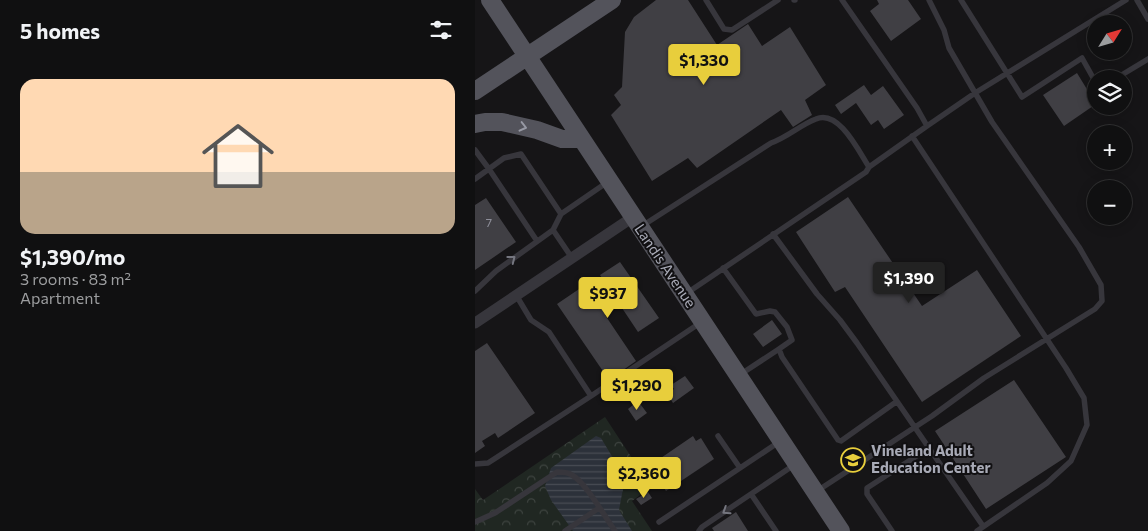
<!DOCTYPE html>
<meta charset="utf-8">
<style>
:root{--surface:#101011;--page:#19191a;--text:#f1f3f6;--muted:#9c9d9f;--line:#303031;--accent:#e8ce3c}
body{margin:0;font-family:Commissioner,sans-serif;background:var(--page);color:var(--text);height:100vh;display:flex;flex-direction:column;font-size:19px;white-space:nowrap}
*{box-sizing:border-box;margin:0}
p{font-size:16px;color:var(--muted)}
.icon{flex:none;width:28px;height:28px;fill:none;stroke:currentColor;stroke-width:2;stroke-linecap:round;stroke-linejoin:round}
.map{position:relative;flex:1;overflow:hidden}
.side{display:flex;flex-direction:column;background:var(--surface);width:475px}
.side>*{flex:none}
.needle{width:32px;rotate:53deg}
.buttons{position:absolute;left:612px;top:15px;display:grid;gap:10px}
.buttons a{display:grid;place-items:center;width:45px;height:45px;border-radius:50%;background:var(--surface);box-shadow:0 2px 12px #0003,0 0 0 1px var(--line);font-size:25px}
.price{position:absolute;translate:-50% -42px;padding:0 11px;border-radius:5px;background:var(--accent);color:#111;font-size:16px;line-height:32px;filter:drop-shadow(0 1px 2px #0008)}
.price::after{content:'';position:absolute;left:50%;top:30px;width:15px;height:11px;margin-left:-8px;background:inherit;clip-path:polygon(0 0,100% 0,50% 100%)}
.price.current{background:#222;color:#fff}
ul{padding:0;list-style:none}
li{display:grid;align-content:center;gap:10px;height:265px;padding:0 20px}
li span{display:grid;place-items:center;height:155px;border-radius:15px;color:#555}
li>.icon{margin-inline-start:auto}
span .icon{width:90px;height:90px;fill:#fffc;stroke-width:1}
li b{font-size:21px}
h2{display:flex;justify-content:space-between;align-items:center;height:60px;padding:0 20px;font-size:21px}
main{display:flex;flex:1;min-height:0}
.map>svg:first-child{display:block}
.park{fill:url(#park-crowns)}
.water{fill:url(#water-rules)}
.building{fill:#403f44}
.lines{fill:none;stroke-linecap:round;stroke-linejoin:round}
.lane{stroke:#37363c;stroke-width:5.5}
.street{stroke:#37363c;stroke-width:11}
.primary{stroke:#53535b;stroke-width:18}
.oneway{stroke:#9799a4}
.oneway2{stroke:#75767f}
.labels{text-anchor:middle;stroke-width:4;stroke-linejoin:round;paint-order:stroke}
.number-label{font-size:12px;fill:#8e8f9a}
.street-label{font-size:15px;fill:#a8aab6;stroke:#111012}
.poi-label{font-size:15px;font-weight:bold;fill:#a8aab6;stroke:#111012;text-anchor:start}
</style>
<main>
<section class="side">
<h2>5 homes<svg class="icon" aria-label="filters" viewBox="0 0 24 24"><path d="M4 7h16M4 17h16"/><circle cx="9" cy="7" r="2"/><circle cx="15" cy="17" r="2"/></svg></h2>
<ul>
<li><span style="background:linear-gradient(#ffd9b3 60%,#b9a48a 0)"><svg class="icon" aria-label="home" viewBox="0 0 24 24"><path d="M3 11l9-7 9 7M6 9v11h12V9"/></svg></span><div><b>$1,390/mo</b><p>3 rooms · 83 m²</p><p>Apartment</p></div></li>
</ul>
</section>
<div class="map">
<svg width="673" height="531" viewBox="0 0 673 531">
<defs>
<pattern id="park-crowns" width="20" height="18" patternUnits="userSpaceOnUse" patternTransform="scale(1.25)"><rect width="20" height="18" fill="#202722"/><path d="M2 6a3 3 0 1 1 6 0M12 15a3 3 0 1 1 6 0" fill="none" stroke="#3e4440"/></pattern>
<pattern id="water-rules" width="6" height="5" patternUnits="userSpaceOnUse" patternTransform="scale(1.25)"><rect width="6" height="5" fill="#2c313a"/><path d="M0 2.5h6" fill="none" stroke="#484c54"/></pattern>
</defs>
<rect width="100%" height="100%" fill="#161517"/>
<path class="park" d="M130 417 176 487 157 501 177 531H0V489L8 500Z"/>
<path class="water" d="M121 436 126 438 150 478 144 510 157 531H98L76 500 70 486 76 468Z"/>
<path class="building" d="M181 0H213L242 45 273 24 287 46 315 27 351 85 330 100 337 115 318 127 306 110 222 168 213 158 177 181 136 115 146 105 139 95 147 87 150 32 159 17Z
M402 0H433L446 19 416 41 395 11 404 4Z
M602 73 621 104 589 126 568 95Z
M389 85 396 95 408 86 429 115 409 129 403 120 396 125 381 103 366 114 360 105Z
M373 197 447 306 502 270 546 336 447 402 370 287 360 292 321 232Z
M11 198 41 242 0 270V205Z
M145 262 184 318 163 332 145 305 130 315 161 361 134 380 82 304 110 285 122 304 137 293 125 275Z
M297 320 307 334 288 347 278 334Z
M12 343 60 413 23 438 20 433 7 441 10 446 0 453V351Z
M210 376 219 388 198 403 192 394 199 389 196 385Z
M539 380 591 457 511 509 460 431Z
M163 401 172 413 161 421 153 409Z
M218 436 221 441 226 438 239 459 191 491 182 477 184 475 179 469 182 467 180 462Z
M173 492 177 498 166 505 161 499Z
M261 512 273 531H239L237 528Z"/>
<g class="lines">
<path class="lane" d="M231 0 249 29 257 30 303 0
M319 0H320
M486 0 547 97 607 58 621 83
M662 0 673 19
M640 79 673 59
M452 126 500 93 651 0
M437 136 591 368 609 398 612 425 596 461 572 483 502 531
M0 150 14 169 62 241
M0 179 29 158 46 154 86 214 78 230 97 258
M86 214 134 181
M167 226 296 143C313 137 325 125 341 119 364 109 384 152 394 167
M298 234 342 294 365 320 382 343 454 448
M248 268 281 314 295 311 300 312 312 327 317 340 304 349 307 357 363 440 366 441 421 402
M0 291 21 271 78 230
M212 293 391 172 394 167 452 126 442 108 367 0
M41 295 56 320 74 332 116 396 225 323
M266 374 304 349
M243 436 265 468
M0 464 13 463 116 396
M342 491 457 416 509 378 620 309 627 301 626 285 604 247 517 122 474 48 469 30 454 0
M276 494 301 531
M0 522 20 513 82 472C88 472 93 472 97 475 111 483 130 517 140 531
M184 522 304 442
M90 531 124 508
M224 531 227 527 319 465
M417 531 392 494V488L454 448 508 526"/>
<path class="street" d="M0 323 158 217"/>
<path class="primary" d="M15 0 366 531
M0 91 137 0
M0 124 10 122H27L62 130 87 139H106"/>
</g>
<defs><path id="oneway-chevron" d="M-2-3.5L2.5 0L-2 3.5" fill="none" stroke-width="1.6" stroke-linecap="round" stroke-linejoin="round" transform="scale(1.25)"/></defs>
<use class="oneway" href="#oneway-chevron" transform="translate(48 127) rotate(14)"/>
<g class="oneway2">
<use href="#oneway-chevron" transform="translate(37 259) rotate(-38)"/>
<use href="#oneway-chevron" transform="translate(251 511) rotate(147)"/>
</g>
<defs>
<g id="school-ring" transform="scale(1.25)"><circle r="9.5" fill="#111012" stroke="#e8ce3c" stroke-width="1.5"/><path d="M0-5L7-2L0 1L-7-2ZM-4 1L0 2.5L4 1V4Q0 6-4 4Z" fill="#e8ce3c"/></g>
</defs>
<g fill-rule="evenodd">
<use href="#school-ring" x="378" y="460"/>
</g>
<g class="labels">
<g class="number-label">
<text x="14" y="227">7</text>
</g>
<g class="street-label">
<text transform="translate(190 266) rotate(56)" y="5">Landis Avenue</text>
</g>
<g class="poi-label">
<text x="396" y="456">Vineland Adult<tspan x="396" dy="17">Education Center</tspan></text>
</g>
</g>
</svg>
<div class="buttons">
<a><svg class="needle" viewBox="-14 -14 28 28"><path d="M0-13l5 13h-10z" fill="#e53935"/><path d="M0 13l5-13h-10z" fill="#9c9d9f"/></svg></a>
<a><svg class="icon" aria-label="layers" viewBox="0 0 24 24"><path d="M12 4l9 5-9 5-9-5zM3 14l9 5 9-5"/></svg></a>
<a>+</a>
<a>−</a>
</div>
<b class="price" style="left:229px;top:86px">$1,330</b>
<b class="price current" style="left:434px;top:304px">$1,390</b>
<b class="price" style="left:133px;top:319px">$937</b>
<b class="price" style="left:162px;top:411px">$1,290</b>
<b class="price" style="left:169px;top:499px">$2,360</b>
</div>
</main>
